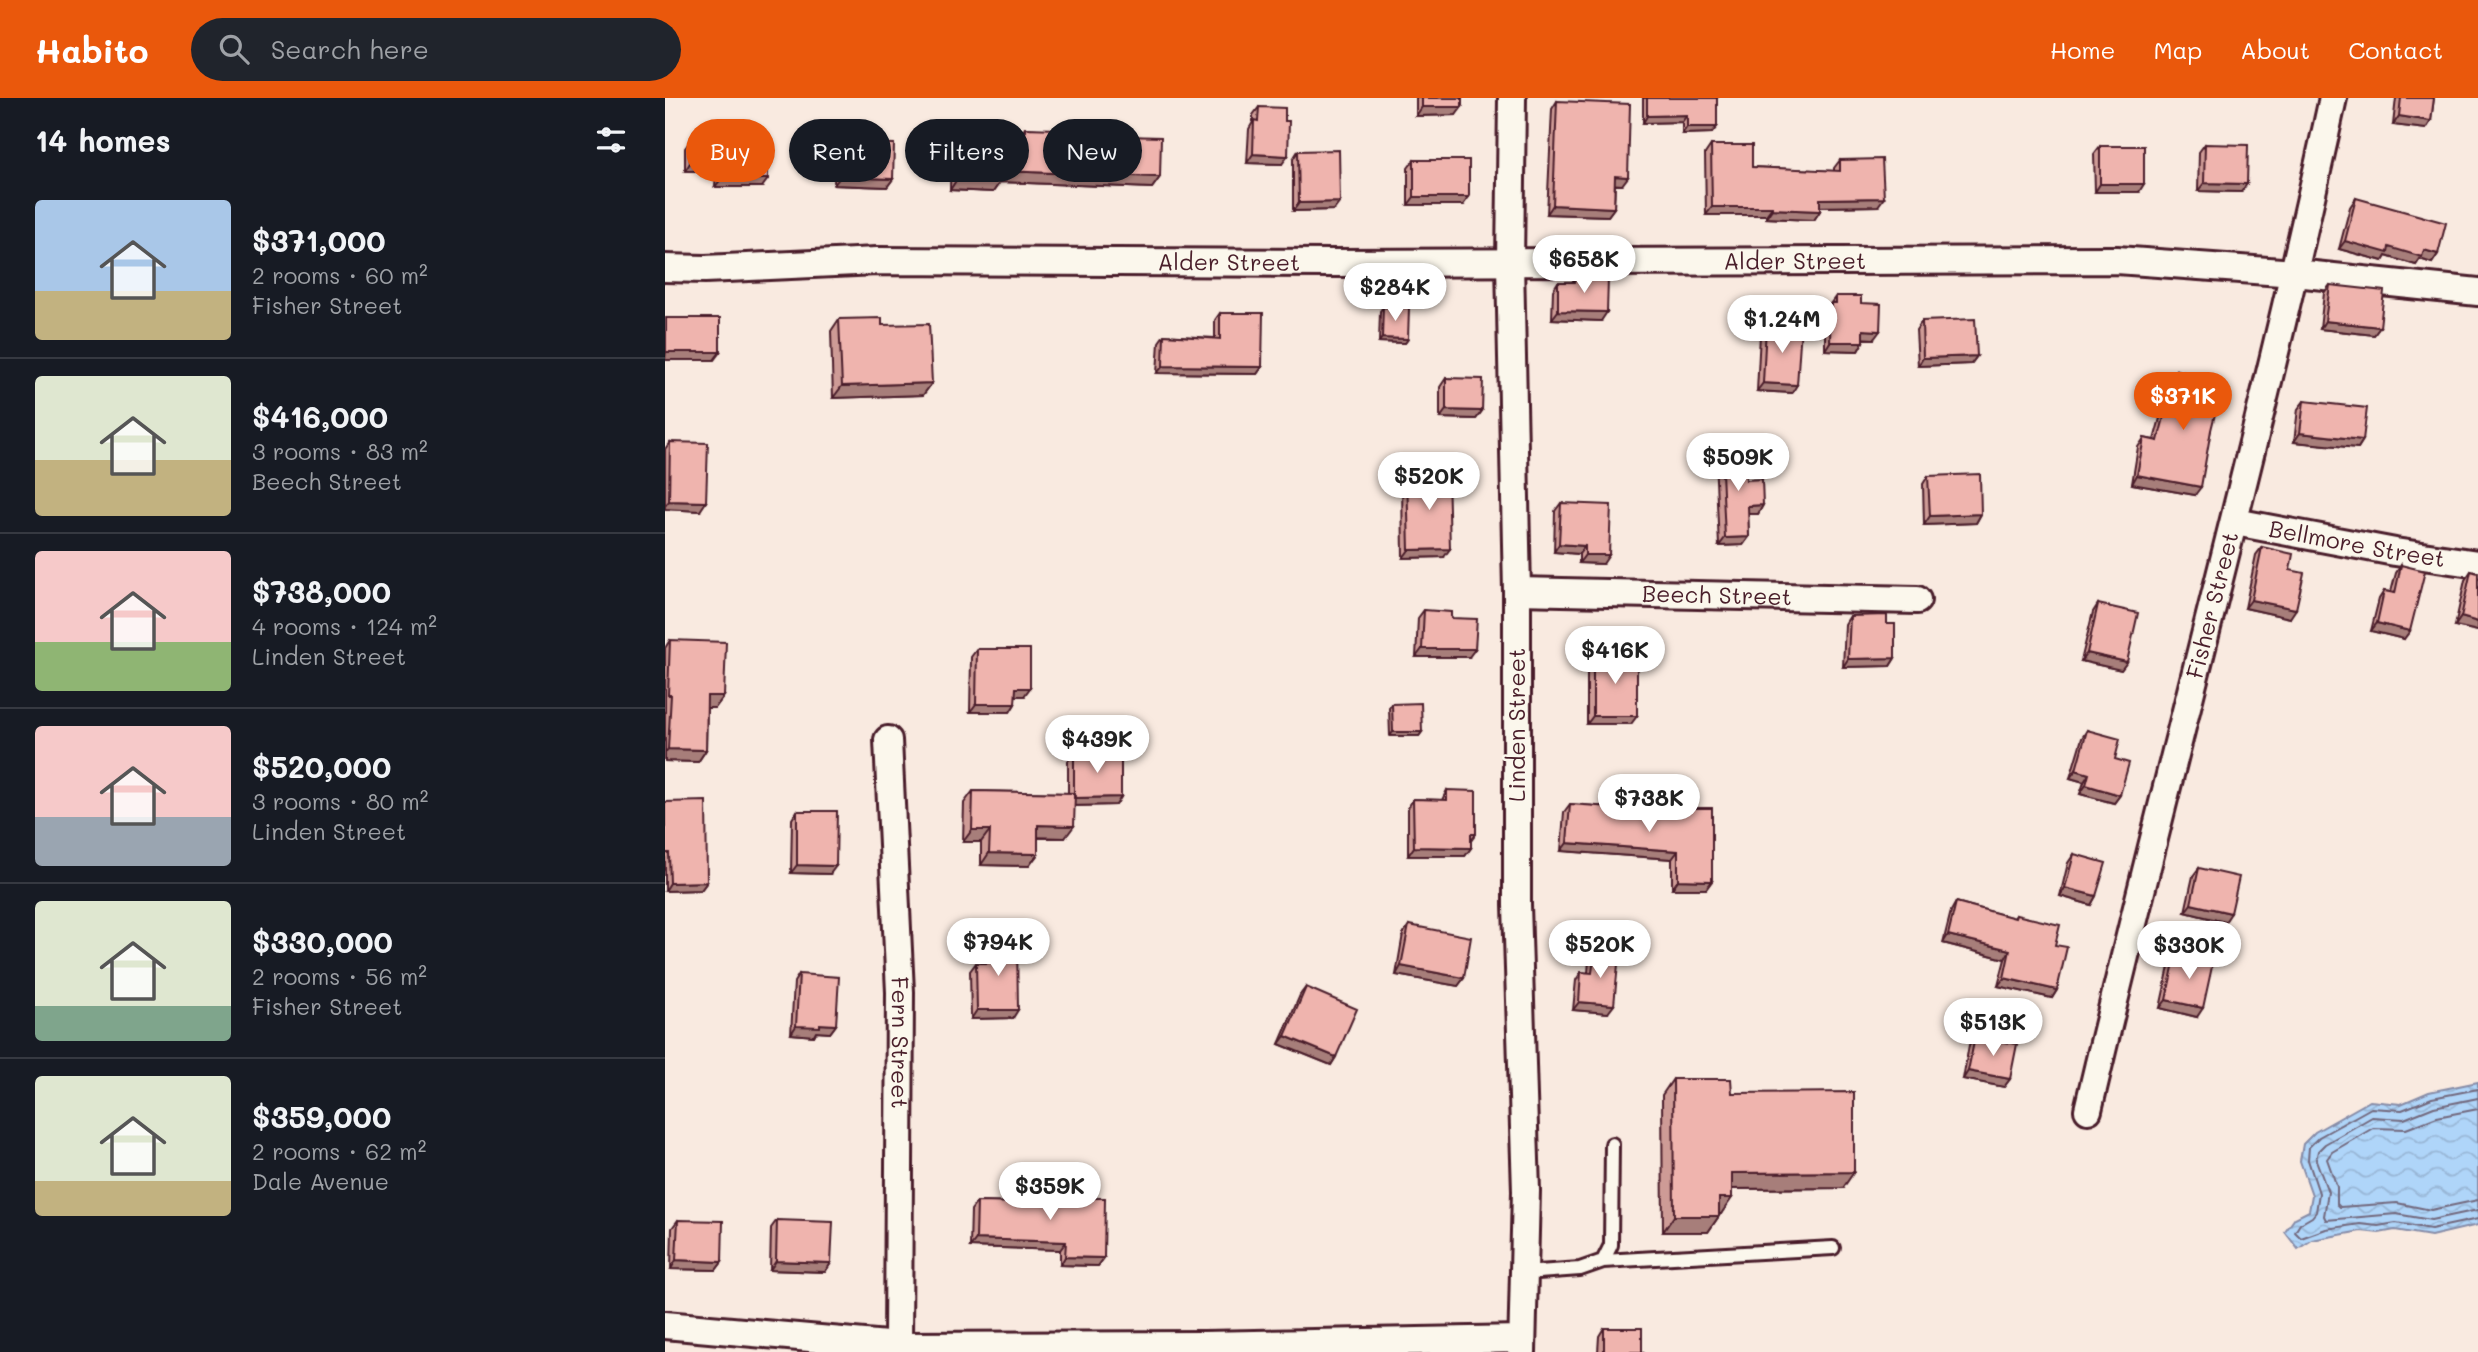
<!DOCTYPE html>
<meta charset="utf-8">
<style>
:root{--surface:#171b24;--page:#20242c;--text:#f1f3f6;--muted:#9ea1a6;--line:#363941;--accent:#ea580c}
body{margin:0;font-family:Mali,sans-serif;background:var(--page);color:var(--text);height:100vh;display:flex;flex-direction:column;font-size:26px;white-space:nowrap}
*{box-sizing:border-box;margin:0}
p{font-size:23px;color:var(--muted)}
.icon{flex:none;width:38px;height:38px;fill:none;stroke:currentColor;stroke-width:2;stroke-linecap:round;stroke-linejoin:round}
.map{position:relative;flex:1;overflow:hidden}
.details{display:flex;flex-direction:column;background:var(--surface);width:665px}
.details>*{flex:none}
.hud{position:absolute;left:21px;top:21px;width:665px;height:63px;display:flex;gap:14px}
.price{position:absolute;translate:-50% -60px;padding:0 16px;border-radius:24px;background:#fff;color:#222;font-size:23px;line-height:46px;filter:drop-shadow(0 2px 4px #0008)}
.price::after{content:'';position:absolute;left:50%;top:42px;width:21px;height:16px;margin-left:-10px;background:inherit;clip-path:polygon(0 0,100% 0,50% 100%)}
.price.active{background:var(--accent);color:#fff}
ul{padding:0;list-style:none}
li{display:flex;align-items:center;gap:21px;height:175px;padding:0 35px}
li+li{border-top:2px solid var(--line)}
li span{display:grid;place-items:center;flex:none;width:196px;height:140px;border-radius:7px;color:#555}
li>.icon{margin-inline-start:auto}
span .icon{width:84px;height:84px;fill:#fffc;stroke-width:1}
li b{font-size:30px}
h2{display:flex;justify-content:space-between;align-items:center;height:84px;padding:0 35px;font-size:30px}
.tag{padding:0 24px;border-radius:32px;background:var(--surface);box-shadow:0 2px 5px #0004;font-size:24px;line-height:63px}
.tag.active{background:var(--accent);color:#fff}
header{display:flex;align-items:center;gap:42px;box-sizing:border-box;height:98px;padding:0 35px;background:var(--accent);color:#fff}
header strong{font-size:33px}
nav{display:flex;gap:38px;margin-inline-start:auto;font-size:24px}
.search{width:490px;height:63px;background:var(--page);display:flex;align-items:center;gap:18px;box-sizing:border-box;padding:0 24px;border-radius:38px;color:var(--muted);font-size:26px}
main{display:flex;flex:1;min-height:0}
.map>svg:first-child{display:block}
.water{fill:url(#water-waves);stroke:#878ca7;stroke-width:2}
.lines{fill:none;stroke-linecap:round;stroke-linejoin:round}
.shore{stroke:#72687d;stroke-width:2}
.lane-casing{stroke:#4a1f2b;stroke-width:18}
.street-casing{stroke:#4a1f2b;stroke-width:32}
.lane{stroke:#fbf7ec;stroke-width:12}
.street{stroke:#fbf7ec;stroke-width:26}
.wall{fill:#ce9b96;stroke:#4a1f2b;stroke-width:2}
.shaded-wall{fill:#a77e7a;stroke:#4a1f2b;stroke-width:2}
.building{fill:#efb4ae;stroke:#4a1f2b;stroke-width:2}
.labels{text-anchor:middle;stroke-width:5;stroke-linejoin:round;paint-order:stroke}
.street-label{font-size:23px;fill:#4a1f2b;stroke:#fbf7ec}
</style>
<header>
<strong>Habito</strong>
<div class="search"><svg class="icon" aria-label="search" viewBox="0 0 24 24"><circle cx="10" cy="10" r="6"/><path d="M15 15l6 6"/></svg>Search here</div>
<nav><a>Home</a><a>Map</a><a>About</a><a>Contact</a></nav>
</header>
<main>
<section class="details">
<h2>14 homes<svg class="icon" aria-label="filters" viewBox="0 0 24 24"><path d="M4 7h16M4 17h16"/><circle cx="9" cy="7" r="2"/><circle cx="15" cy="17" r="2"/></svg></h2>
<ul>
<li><span style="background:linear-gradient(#a9c7e8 65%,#c2b280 0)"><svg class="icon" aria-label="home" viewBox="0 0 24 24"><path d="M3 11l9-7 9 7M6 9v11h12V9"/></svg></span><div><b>$371,000</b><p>2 rooms · 60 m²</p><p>Fisher Street</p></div></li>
<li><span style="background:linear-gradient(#dfe7d0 60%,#c2b280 0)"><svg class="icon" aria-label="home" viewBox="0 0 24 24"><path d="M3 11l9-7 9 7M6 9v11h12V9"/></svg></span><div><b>$416,000</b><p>3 rooms · 83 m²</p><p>Beech Street</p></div></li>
<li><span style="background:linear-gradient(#f6c9c9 65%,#8fb573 0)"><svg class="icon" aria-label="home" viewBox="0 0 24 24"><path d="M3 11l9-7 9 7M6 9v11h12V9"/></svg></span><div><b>$738,000</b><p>4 rooms · 124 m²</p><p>Linden Street</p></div></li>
<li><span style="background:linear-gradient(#f6c9c9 65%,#9aa5b1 0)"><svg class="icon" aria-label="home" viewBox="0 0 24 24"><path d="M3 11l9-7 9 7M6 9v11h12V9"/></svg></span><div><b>$520,000</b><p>3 rooms · 80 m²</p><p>Linden Street</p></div></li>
<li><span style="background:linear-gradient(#dfe7d0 75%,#7fa58c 0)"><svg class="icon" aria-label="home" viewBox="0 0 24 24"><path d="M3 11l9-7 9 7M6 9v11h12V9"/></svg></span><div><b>$330,000</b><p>2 rooms · 56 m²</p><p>Fisher Street</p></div></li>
<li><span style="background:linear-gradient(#dfe7d0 75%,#c2b280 0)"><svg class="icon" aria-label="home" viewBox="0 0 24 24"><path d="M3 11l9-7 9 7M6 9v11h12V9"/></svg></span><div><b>$359,000</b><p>2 rooms · 62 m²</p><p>Dale Avenue</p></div></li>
</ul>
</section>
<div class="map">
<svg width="1813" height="1254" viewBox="0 0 1813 1254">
<defs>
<pattern id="water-waves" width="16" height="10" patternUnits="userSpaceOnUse" patternTransform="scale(1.75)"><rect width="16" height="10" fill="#afd5f9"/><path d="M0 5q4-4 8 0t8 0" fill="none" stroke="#98b6d6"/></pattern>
</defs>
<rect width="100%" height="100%" fill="#f9eae0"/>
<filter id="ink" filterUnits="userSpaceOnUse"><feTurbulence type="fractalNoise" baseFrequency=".0143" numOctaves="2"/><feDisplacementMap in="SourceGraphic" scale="14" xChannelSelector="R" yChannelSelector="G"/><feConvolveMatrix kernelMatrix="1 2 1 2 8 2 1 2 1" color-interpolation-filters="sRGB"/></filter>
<g filter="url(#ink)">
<path class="water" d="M1813 984V1127L1766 1138 1730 1132 1714 1135 1696 1133 1647 1142 1633 1151 1620 1134 1630 1120 1644 1113 1647 1097 1635 1063 1638 1046 1650 1034 1705 1003 1736 1006 1764 994Z"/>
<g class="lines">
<path class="shore" d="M1813 991 1767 1000 1737 1012 1706 1010 1654 1039 1644 1049 1643 1062 1654 1095 1651 1114 1647 1119 1635 1126 1630 1134 1636 1140 1661 1131 1695 1126 1713 1128 1731 1125 1766 1131 1813 1121
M1813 1000 1769 1009 1739 1021 1707 1019 1660 1046 1653 1053 1651 1062 1663 1094 1659 1118 1661 1122 1731 1116 1766 1122 1813 1112
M1813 1011 1772 1019 1741 1031 1708 1030 1667 1054 1662 1061 1672 1089V1106L1675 1109 1732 1105 1766 1112 1813 1102"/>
<g class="lane-casing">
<path id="lane" d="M938 1163 1168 1150
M859 1175 915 1171 938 1163 946 1147 947 1046"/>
</g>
<g class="street-casing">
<g id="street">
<path d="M847 0 845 165 852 493V807L861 1093 857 1254"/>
<path id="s1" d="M0 170 40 171 212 163 668 165 1452 162 1630 175 1813 194"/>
<path id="s2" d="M1570 424 1730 454 1813 466"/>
<path id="s3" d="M852 493 1252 502"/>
<path id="s4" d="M223 642 235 894 233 1248"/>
<path id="s5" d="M1423 1012C1502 674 1595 340 1668 0"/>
<path d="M0 1227 233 1248 539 1247 857 1241"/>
</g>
</g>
<use href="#lane" class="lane"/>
<use href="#street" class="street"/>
</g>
<path class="wall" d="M751 0H797L791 17 751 18Z
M978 0H1052L1047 35 1017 36V24L978 25Z
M1731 0H1769L1766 23 1761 31 1728 27Z
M892 3 957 87H950L949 110 943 118 882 116 887 11Z
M594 9 620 23 617 66 582 65 584 31 588 24V17Z
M360 30 461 38 495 79 487 90 335 84 328 94 285 92 286 53 294 42 352 44V41Z
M26 42 97 89H50L51 73H20V50Z
M176 45 228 81 222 89 169 87 170 53Z
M1540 46 1576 94 1533 93 1534 54Z
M1046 47 1087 69 1169 73V70L1175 62 1213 108 1155 109V113L1149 122 1101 120V117H1041L1040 56Z
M1435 48 1474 94H1430L1429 56Z
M633 53 669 112 628 113V61Z
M749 62 798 107H743V70Z
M1691 100 1773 156 1767 165 1755 161 1751 167 1721 158 1718 163 1674 151 1685 109Z
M911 179 936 223 887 221 888 192 893 184H907Z
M1665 187 1715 229 1709 237 1655 231 1659 195Z
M1171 198 1196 205 1209 241H1198V244L1193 253 1160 252V213Z
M718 209 743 241 740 245 714 244 715 213Z
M555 215 597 269 592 276 492 275 494 244 499 237 550 240V222Z
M174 221 217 227 267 285 258 297 168 300 166 233Z
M1257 223 1312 258 1306 266 1253 268 1251 232Z
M1101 228 1127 295 1092 293 1095 236Z
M1511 272 1546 332 1530 397 1467 386 1473 349 1479 340 1489 342 1506 280Z
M781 280 817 313 811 321 775 320V289Z
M1639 303 1698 342 1693 350 1629 344 1633 311Z
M5 344 35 413 0 411V351Z
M1056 351 1081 382 1098 407 1093 416H1083L1084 439 1078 447 1054 448 1050 360Z
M742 376 779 459 738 460 737 384Z
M1263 378 1316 416 1311 425 1259 427 1258 386Z
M896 405 938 466 914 465V456L889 454 890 413Z
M1597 449 1625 472V520L1580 510 1591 457Z
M1736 467 1739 541 1706 533 1714 501 1719 493 1726 494 1731 475Z
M1806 473 1813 475V533L1790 528 1800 482Z
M1433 506 1462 564 1456 572 1416 563 1428 514Z
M759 512 786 520 804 559H751L753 520Z
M1185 518 1222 526 1230 560 1225 568 1178 569 1180 526Z
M5 542 59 598 50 610H42L41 652 33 664 0 663V550Z
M312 551 359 598H350V606L345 614H305L306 559Z
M928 558 966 626H922V566Z
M727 606 757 634 754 638H725L724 610Z
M1422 632 1450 661 1455 697 1449 705 1415 696 1419 684 1405 680 1417 640Z
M409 655 456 699 451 707 409 708 400 740H373V756L364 768 316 767V744H298L299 705 308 693 403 695V663Z
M782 692 811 736 806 743V750L800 758H743V710L748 701 777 702Z
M0 704 42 784 36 792 0 793Z
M905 706 1010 714 1013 710 1047 783 1041 791H1007V761L896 753 899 714Z
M132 713 165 776 126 775 127 721Z
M1409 756 1431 798 1426 807 1395 798 1403 765Z
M1534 770 1560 824 1520 814 1528 778Z
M1291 804 1349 820 1351 817 1390 847 1392 892 1387 900 1333 888 1340 861 1278 845 1286 813Z
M744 827 799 880 793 888 731 877 738 836Z
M323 843 348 920 306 921 305 873 311 865H317V851Z
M930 853 943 915 908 912 911 882 916 874 923 875 924 862Z
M1511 855 1532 919 1495 910 1505 864Z
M134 876 171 927 165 935 151 934 149 938 126 936 129 884Z
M641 889 671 959 666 967 614 946 635 897Z
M1310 939 1345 981 1339 989 1298 981 1304 947Z
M1008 981 1067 995 1178 1090 1067 1091 1056 1116H1054V1118L1043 1134H998L997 997Z
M402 1084 429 1100 439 1160 433 1168 395 1167V1152L305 1149 306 1112 312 1104 396 1106V1092Z
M13 1122 57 1164 51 1172 6 1171 7 1130Z
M112 1122 166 1165 160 1174 105 1172 106 1130Z
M939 1230 977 1254H933L934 1238Z"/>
<path class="shaded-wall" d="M757 9H797L791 17 751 18Z
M1022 17 1017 24 978 25 982 18Z
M1734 18 1766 23 1761 31 1728 27Z
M1022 29H1052L1047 35 1017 36Z
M588 56 623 58 617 66 582 65Z
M25 65H56L51 73H20Z
M336 73 495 79 487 90 335 84 328 94 285 92 292 81Z
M950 78 963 79 957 87 944 86Z
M175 79 228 81 222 89 169 87Z
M56 81H103L97 89H50Z
M1539 85 1582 86 1576 94 1533 93Z
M1435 86H1479L1474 94H1430Z
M749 99H804L798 107H743Z
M1219 100 1213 108 1149 109 1155 101Z
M675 104 669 112 628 113 634 105Z
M888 107 949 110 943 118 882 116Z
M1047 109H1107L1101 117H1041Z
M1107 111 1155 113 1149 122 1101 120Z
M1680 143 1724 149 1759 152 1773 156 1767 165 1755 161 1751 167 1721 158 1718 163 1674 151Z
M893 213 942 214 936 223 887 221Z
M1660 223 1715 229 1709 237 1655 231Z
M1198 232 1215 233 1209 241 1193 240Z
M717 240 743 241 740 245 714 244Z
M1165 244H1198L1193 253 1160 252Z
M1 254H55L49 262H0Z
M1312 258 1306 266 1253 268 1258 260Z
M498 268 597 269 592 276 492 275Z
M267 285 258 297 168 300 177 288Z
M1098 285 1132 287 1127 295 1092 293Z
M781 312 817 313 811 321 775 320Z
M1635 335 1698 342 1693 350 1629 344Z
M1472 377 1536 389 1530 397 1467 386Z
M4 403 41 404 35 413 0 411V408Z
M1098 407 1093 416H1077L1083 408Z
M1316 416 1311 425 1259 427 1265 418Z
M1084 439 1078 447 1054 448 1060 440Z
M894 446 920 448 914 456 889 454Z
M785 451 779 459 738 460 744 452Z
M920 457H944L938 466 914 465Z
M1586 502 1631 511 1625 520 1580 510Z
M1796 519 1813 524V533L1790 528Z
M1712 525 1745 533 1739 541 1706 533Z
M757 551H810L804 559H751Z
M1422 555 1462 564 1456 572 1416 563Z
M1230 560 1225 568 1178 569 1183 561Z
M351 590H365L359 598H345Z
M42 598H59L50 610H34Z
M311 606H350L345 614H305Z
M928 618H972L966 626H922Z
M728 634H757L754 638H725Z
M3 651 41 652 33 664 0 663V655Z
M1411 672 1424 676 1419 684 1405 680Z
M1421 687 1455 697 1449 705 1415 696Z
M456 699 451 707 404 708 409 700Z
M373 727 409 728 400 740 365 739Z
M307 732H325L316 744H298Z
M902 745 1013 753 1007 761 896 753Z
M749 749 806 750 800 758H743Z
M324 755 373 756 364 768 316 767Z
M132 767 171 768 165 776 126 775Z
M1013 782 1047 783 1041 791H1007Z
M42 784 36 792 0 793 5 785Z
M1400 790 1431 798 1426 807 1395 798Z
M1526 806 1566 815 1560 824 1520 814Z
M1283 837 1345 852 1340 861 1278 845Z
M736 868 799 880 793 888 731 877Z
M1339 880 1392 892 1387 900 1333 888Z
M1501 902 1538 910 1532 919 1495 910Z
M914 904 949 907 943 915 908 912Z
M312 912H353L348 920 306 921Z
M155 926 171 927 165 935 151 934 149 938 126 936 131 928Z
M620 938 671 959 666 967 614 946Z
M1303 973 1345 981 1339 989 1298 981Z
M1189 1074 1178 1090 1056 1091 1067 1075Z
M1054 1100H1067L1056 1116H1043Z
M1009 1118H1054L1043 1134H998Z
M311 1141 401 1144 395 1152 305 1149Z
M400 1159 439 1160 433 1168 395 1167Z
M11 1162 57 1164 51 1172 6 1171Z
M111 1163 166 1165 160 1174 105 1172Z"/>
<path class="building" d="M757 0H797V9H757Z
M982 0H1052V29H1022V17L982 18Z
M1736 0H1769L1766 23 1734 18Z
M892 3 965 6 963 79 950 78 949 110 888 107Z
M594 9 620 10V23H624L623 58 588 56 589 22 593 23Z
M360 30 461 33V38L496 39 495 79 336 73V83L292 81 294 42 360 44Z
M26 42H103V81H56V65H25Z
M176 45 229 46 228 81 175 79Z
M1540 46 1583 47 1582 86 1539 85Z
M1046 47H1087V69L1175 73V62L1217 61 1219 100 1155 101V113L1107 111V109H1047Z
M1435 48H1479V86H1435Z
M674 52 675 104 634 105 633 53Z
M749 62H804V99H749Z
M1691 100 1781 125 1773 156 1759 152 1757 159 1724 149 1723 155 1680 143Z
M911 179 943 180 942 214 893 213V184H910Z
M1665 187 1719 193 1715 229 1660 223Z
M1171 198H1196V205L1216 206 1215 233 1198 232V244H1165L1166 205H1171Z
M718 209 744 210 743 241 717 240Z
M555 215H598L597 269 498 268 499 237 555 241Z
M1 220H55V254H1Z
M217 220V227L264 226 267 285 177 288 174 221Z
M1310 221 1312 258 1258 260 1257 223Z
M1101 228 1136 229 1132 287 1098 285Z
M1511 272 1558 284 1546 332 1536 389 1472 377 1479 340 1493 343Z
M781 280 818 281 817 313 781 312Z
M1639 303 1702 310 1698 342 1635 335Z
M5 344 43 345 41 404 4 403Z
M1056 351H1080L1081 382 1097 381 1098 407 1083 408 1084 439 1060 440Z
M783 375 785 451 744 452 742 376Z
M1315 376 1316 416 1265 418 1263 378Z
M896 405 946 407 944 457H920V448L894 446Z
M1597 449 1628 456 1625 472 1639 475 1631 511 1586 502Z
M1736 467 1760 473 1745 533 1712 525 1719 493 1730 495Z
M1806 473 1813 475V524L1796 519Z
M1433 506 1473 515 1462 564 1422 555Z
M759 512 786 514V520L812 521 810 551H757Z
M1222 517V526H1230V560L1183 561 1185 518Z
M5 542 61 544 59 598H42L41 652 3 651 6 597H3Z
M312 551H365V590H351L350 606H311Z
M928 558H972V618H928Z
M756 605 757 634H728L727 606Z
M1422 632 1455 641 1450 661 1464 665 1455 697 1421 687 1424 676 1411 672Z
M456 654V699L409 700V655Z
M782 692 811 693V736H806V750L749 749 748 701 782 702Z
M308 693 410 695 409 728 373 727V756L324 755 325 732H307Z
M41 703 42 784 5 785 4 755H0V704Z
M905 706 1013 714V710H1047V783L1013 782V753L902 745Z
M132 713H172L171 768 132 767Z
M1409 756 1441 765 1431 798 1400 790Z
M1534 770 1574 779 1566 815 1526 806Z
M1291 804 1350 820 1351 817 1395 827 1390 847 1402 849 1392 892 1339 880 1345 852 1283 837Z
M744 827 806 839 799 880 736 868Z
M323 843H352L353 912H312L311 865H323Z
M930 853 954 856 949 907 914 904 916 874 927 875Z
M1511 855 1548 864 1538 910 1501 902Z
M134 876 174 879 171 927 155 926V929L131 928Z
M641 889 692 911 671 959 620 938Z
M1310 939 1352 946 1345 981 1303 973Z
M1008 981H1066L1067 995 1189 994V1074L1067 1075V1100H1054V1118H1009Z
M402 1084 429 1085V1100H440L439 1160 400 1159 401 1144 311 1141 312 1104 402 1106Z
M13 1122 58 1123 57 1164 11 1162Z
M112 1122 168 1124 166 1165 111 1163Z
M939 1230H977V1254H939Z"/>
</g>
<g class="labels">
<g class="street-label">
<text dy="8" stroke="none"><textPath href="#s1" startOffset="1130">Alder Street</textPath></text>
<text dy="8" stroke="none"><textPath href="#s1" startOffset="564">Alder Street</textPath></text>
<text dy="8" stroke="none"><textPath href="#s2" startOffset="124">Bellmore Street</textPath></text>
<text dy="8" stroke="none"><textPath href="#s3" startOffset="200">Beech Street</textPath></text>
<text dy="8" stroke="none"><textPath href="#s5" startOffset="520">Fisher Street</textPath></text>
<text transform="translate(852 627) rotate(-90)" y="8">Linden Street</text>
<text dy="8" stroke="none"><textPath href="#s4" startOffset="303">Fern Street</textPath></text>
</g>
</g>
</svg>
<b class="price" style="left:919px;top:197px">$658K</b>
<b class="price" style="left:730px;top:225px">$284K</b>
<b class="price" style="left:1117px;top:257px">$1.24M</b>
<b class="price active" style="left:1518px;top:334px">$371K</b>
<b class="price" style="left:1073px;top:395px">$509K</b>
<b class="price" style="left:764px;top:414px">$520K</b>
<b class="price" style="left:950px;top:588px">$416K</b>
<b class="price" style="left:432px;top:677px">$439K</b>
<b class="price" style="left:984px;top:736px">$738K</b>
<b class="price" style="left:333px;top:880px">$794K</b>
<b class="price" style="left:935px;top:882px">$520K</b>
<b class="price" style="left:1524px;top:883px">$330K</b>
<b class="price" style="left:1328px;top:960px">$513K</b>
<b class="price" style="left:385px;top:1124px">$359K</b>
<div class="hud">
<a class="tag active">Buy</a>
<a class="tag">Rent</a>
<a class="tag">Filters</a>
<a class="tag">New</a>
</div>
</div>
</main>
